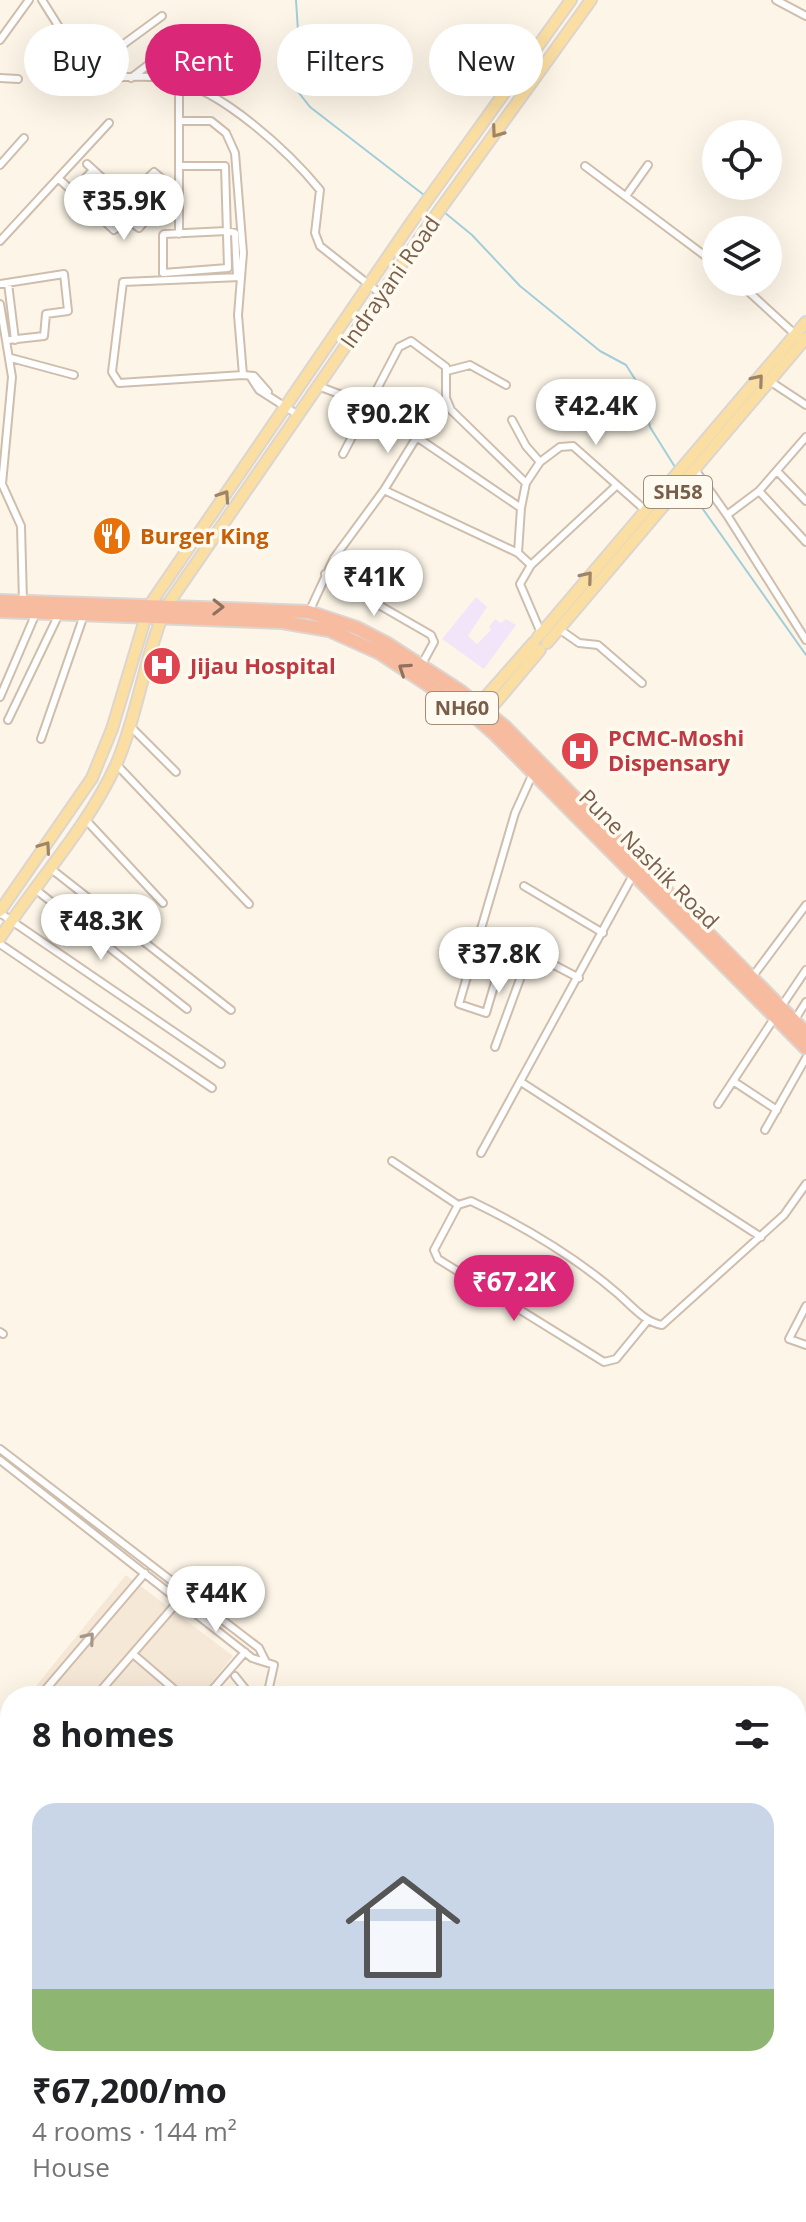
<!DOCTYPE html>
<meta charset="utf-8">
<style>
:root{--surface:#fff;--page:#f2f2f2;--text:#202124;--muted:#757577;--line:#e0e0e0;--accent:#db2777}
body{margin:0;font-family:"Open Sans",sans-serif;background:var(--page);color:var(--text);height:100vh;display:flex;flex-direction:column;font-size:30px;white-space:nowrap}
*{box-sizing:border-box;margin:0}
p{font-size:26px;color:var(--muted)}
.icon{flex:none;width:44px;height:44px;fill:none;stroke:currentColor;stroke-width:2;stroke-linecap:round;stroke-linejoin:round}
.map{position:relative;flex:1;overflow:hidden}
.panel{position:absolute;left:0px;top:1686px;width:806px;height:536px;display:flex;flex-direction:column;background:var(--surface);border-radius:32px 32px 0 0;box-shadow:0 8px 32px #0002}
.panel>*{flex:none}
.guide{position:absolute;left:24px;top:24px;width:758px;height:72px;display:flex;gap:16px}
.fabs{position:absolute;left:702px;top:120px;display:grid;gap:16px}
.fabs a{display:grid;place-items:center;width:80px;height:80px;border-radius:50%;background:var(--surface);box-shadow:0 8px 32px #0002;font-size:40px}
.price{position:absolute;translate:-50% -68px;padding:0 18px;border-radius:28px;background:#fff;color:#222;font-size:26px;line-height:52px;filter:drop-shadow(0 2px 4px #0008)}
.price::after{content:'';position:absolute;left:50%;top:48px;width:24px;height:18px;margin-left:-12px;background:inherit;clip-path:polygon(0 0,100% 0,50% 100%)}
.price.active{background:var(--accent);color:#fff}
ul{padding:0;list-style:none}
li{display:grid;align-content:center;gap:16px;height:424px;padding:0 32px}
li+li{border-top:2px solid var(--line)}
li span{display:grid;place-items:center;height:248px;border-radius:24px;color:#555}
li>.icon{margin-inline-start:auto}
span .icon{width:144px;height:144px;fill:#fffc;stroke-width:1}
li b{font-size:34px}
h2{display:flex;justify-content:space-between;align-items:center;height:96px;padding:0 32px;font-size:34px}
.chip{padding:0 28px;border-radius:36px;background:var(--surface);box-shadow:0 8px 32px #0002;font-size:28px;line-height:72px}
.chip.active{background:var(--accent);color:#fff}
.map>svg:first-child{display:block}
.residential{fill:#f5e8d7}
.education{fill:#f3e5f9}
.lines{fill:none;stroke-linecap:round;stroke-linejoin:round}
.stream{stroke:#a2ced9;stroke-width:2}
.street-casing{stroke:#cfbead;stroke-width:10}
.primary-casing{stroke:#dcd5d0;stroke-width:14}
.highway-casing{stroke:#dcd5d0;stroke-width:16}
.street{stroke:#fff;stroke-width:6}
.primary{stroke:#fbdea1;stroke-width:10}
.highway{stroke:#f7bb9f;stroke-width:12}
.oneway{stroke:#9f8465}
.oneway2{stroke:#91715c}
.oneway3{stroke:#a7968a}
.labels{text-anchor:middle;stroke-width:7;stroke-linejoin:round;paint-order:stroke}
.shield{fill:#fffaef;stroke:#a08d7c;stroke-width:2}
.shield-label{font-size:20px;font-weight:bold;fill:#785e4b}
.street-label{font-size:22px;fill:#785e4b;stroke:#fffaef}
.food-label{font-size:22px;font-weight:bold;fill:#c56008;stroke:#fffaef;text-anchor:start}
.health-label{font-size:22px;font-weight:bold;fill:#be3a42;stroke:#fffaef;text-anchor:start}
</style>
<div class="map">
<svg width="806" height="2222" viewBox="0 0 806 2222">
<rect width="100%" height="100%" fill="#fdf6e8"/>
<path class="residential" d="M126 1575 233 1656 201 1696H28Z"/>
<path class="education" d="M476 597 487 607 468 636 477 644 491 630 489 627 495 619 501 623 506 619 516 625 484 669 442 639Z"/>
<g class="lines">
<path class="stream" d="M296 0 298 31 289 75 292 84 310 107 424 195
M444 212 472 235 520 286 600 351 626 365 640 387 650 427 675 467
M688 488 806 655"/>
<g class="street-casing">
<path id="street" d="M42 0 91 78C118 78 146 74 172 80 221 89 289 152 320 190L315 233 320 246 382 295
M776 0 806 16
M0 40 29 0
M87 71 162 16
M0 78 18 79
M131 78 178 42
M179 89V121H211L226 133 235 153 243 253 238 315 243 375 254 376 268 392
M179 121V234
M0 165 24 138
M179 166H225L228 268 163 273V235L164 234 227 231 235 233 237 277
M585 166 716 264
M58 178 114 230 127 219 139 228 173 188 154 172 129 196H122L87 164
M72 192 93 170
M626 196 648 165
M0 241 109 123
M240 277 123 282 112 372 119 383 243 375
M738 282 797 336
M8 283 15 340
M0 284 64 274 68 311 46 314 44 336 8 340
M0 304 12 377 2 484 21 526 23 602
M11 358 74 375
M447 371 470 365 506 385
M250 376 259 390 298 415
M771 382 806 405
M318 386 371 406 521 508 518 553
M512 420 526 446 540 462 526 483 521 508
M806 437 759 491 727 515 806 640
M343 454 399 347 411 341 446 367V398L451 410 526 483
M540 462 560 447 573 446 644 509
M696 471 727 515
M778 472 806 501
M384 490 418 435
M759 491 806 542
M531 565 617 485
M325 574 431 635 434 642 422 664
M309 612 334 558 384 490 518 553 531 565 520 584 541 633
M559 629 579 643 598 645 642 683
M0 697 36 613
M8 720 59 614
M130 726 176 772
M41 739 84 615
M116 764 249 904
M85 819 163 903
M50 868 231 1010
M524 886 603 933
M35 889 187 1009
M0 913 221 1064
M478 940 504 952 486 1013 459 1004 515 813 534 771
M0 944 212 1088
M514 944 579 978
M753 976 806 905
M781 1007 806 970
M794 1021 806 1002
M495 1047 530 952
M733 1081 777 1110
M521 1082 761 1237
M718 1104 775 1017
M765 1130 806 1058
M481 1153 633 875
M392 1161 458 1205
M806 1306 789 1339 806 1345
M648 1320 616 1359 604 1362 438 1259 434 1250 458 1205 471 1201C523 1226 573 1255 617 1293 630 1304 644 1322 662 1325L784 1215 806 1184
M0 1332 3 1334
M0 1449 259 1648 265 1660
M0 1460 252 1658 274 1665 267 1696
M133 1654 182 1696
M235 1676 251 1696
M40 1696 145 1573
M96 1696 181 1598
M207 1696 245 1652
M0 2139 10 2144
M673 2212 693 2222
M590 2222 597 2212"/>
</g>
<g class="primary-casing">
<path id="primary" d="M538 637 806 322
M547 643 806 338
M475 709 534 642
M482 719 540 650
M0 911 92 778 112 729 149 606 413 220 571 0
M0 938C38 880 87 828 116 765 138 714 144 658 166 607L426 229 591 0"/>
</g>
<g class="highway-casing">
<path id="highway" d="M0 601 309 612 357 628 386 643 460 691 505 727 806 1033
M0 611 282 622 329 630 380 653 471 713 496 735 806 1048"/>
</g>
<use href="#street" class="street"/>
<use href="#primary" class="primary"/>
<use href="#highway" class="highway"/>
</g>
<defs><path id="oneway-chevron" d="M-2-3.5L2.5 0L-2 3.5" fill="none" stroke-width="1.6" stroke-linecap="round" stroke-linejoin="round" transform="scale(2)"/></defs>
<g class="oneway">
<use href="#oneway-chevron" transform="translate(497 132) rotate(126)"/>
<use href="#oneway-chevron" transform="translate(758 380) rotate(-50)"/>
<use href="#oneway-chevron" transform="translate(224 496) rotate(-56)"/>
<use href="#oneway-chevron" transform="translate(587 577) rotate(-50)"/>
<use href="#oneway-chevron" transform="translate(45 847) rotate(-55)"/>
</g>
<g class="oneway2">
<use href="#oneway-chevron" transform="translate(218 607) rotate(1)"/>
<use href="#oneway-chevron" transform="translate(404 669) rotate(-146)"/>
</g>
<use class="oneway3" href="#oneway-chevron" transform="translate(89 1638) rotate(-50)"/>
<defs>
<g id="restaurant-disc" transform="scale(2)"><circle r="9.5" fill="#e8710a" stroke="#fffaef"/><path d="M-5-6h1v4h1v-4h1v4h1v-4h1v5L-1.5 .5V6h-2V.5L-5-1ZM5-6V6H3V1.5H1.5Q1.5-4 5-6Z" fill="#fff"/></g>
<g id="hospital-disc" transform="scale(2)"><circle r="9.5" fill="#e0444e" stroke="#fffaef"/><path d="M-5-5h3v3.5h4V-5h3V5h-3V1.5h-4V5h-3Z" fill="#fff"/></g>
</defs>
<g fill-rule="evenodd">
<use href="#restaurant-disc" x="112" y="536"/>
<use href="#hospital-disc" x="162" y="666"/>
<use href="#hospital-disc" x="580" y="751"/>
</g>
<g class="labels">
<g class="shield">
<rect x="644" y="476" width="68" height="32" rx="6"/>
<rect x="426" y="692" width="72" height="32" rx="6"/>
</g>
<g class="shield-label">
<text x="678" y="499">SH58</text>
<text x="462" y="715">NH60</text>
</g>
<g class="street-label">
<text transform="translate(390 282) rotate(-55)" y="8">Indrayani Road</text>
<text transform="translate(649 859) rotate(45)" y="8">Pune Nashik Road</text>
</g>
<g class="food-label">
<text x="140" y="544">Burger King</text>
</g>
<g class="health-label">
<text x="190" y="674">Jijau Hospital</text>
<text x="608" y="746">PCMC-Moshi<tspan x="608" dy="25">Dispensary</tspan></text>
</g>
</g>
</svg>
<div class="fabs">
<a><svg class="icon" aria-label="locate" viewBox="0 0 24 24"><circle cx="12" cy="12" r="6"/><path d="M12 2v4M12 18v4M2 12h4M18 12h4"/></svg></a>
<a><svg class="icon" aria-label="layers" viewBox="0 0 24 24"><path d="M12 4l9 5-9 5-9-5zM3 14l9 5 9-5"/></svg></a>
</div>
<b class="price" style="left:124px;top:242px">₹35.9K</b>
<b class="price" style="left:596px;top:447px">₹42.4K</b>
<b class="price" style="left:388px;top:455px">₹90.2K</b>
<b class="price" style="left:374px;top:618px">₹41K</b>
<b class="price" style="left:101px;top:962px">₹48.3K</b>
<b class="price" style="left:499px;top:995px">₹37.8K</b>
<b class="price active" style="left:514px;top:1323px">₹67.2K</b>
<b class="price" style="left:216px;top:1634px">₹44K</b>
<div class="guide">
<a class="chip">Buy</a>
<a class="chip active">Rent</a>
<a class="chip">Filters</a>
<a class="chip">New</a>
</div>
<section class="panel">
<h2>8 homes<svg class="icon" aria-label="filters" viewBox="0 0 24 24"><path d="M4 7h16M4 17h16"/><circle cx="9" cy="7" r="2"/><circle cx="15" cy="17" r="2"/></svg></h2>
<ul>
<li><span style="background:linear-gradient(#c9d6e8 75%,#8fb573 0)"><svg class="icon" aria-label="home" viewBox="0 0 24 24"><path d="M3 11l9-7 9 7M6 9v11h12V9"/></svg></span><div><b>₹67,200/mo</b><p>4 rooms · 144 m²</p><p>House</p></div></li>
</ul>
</section>
</div>
